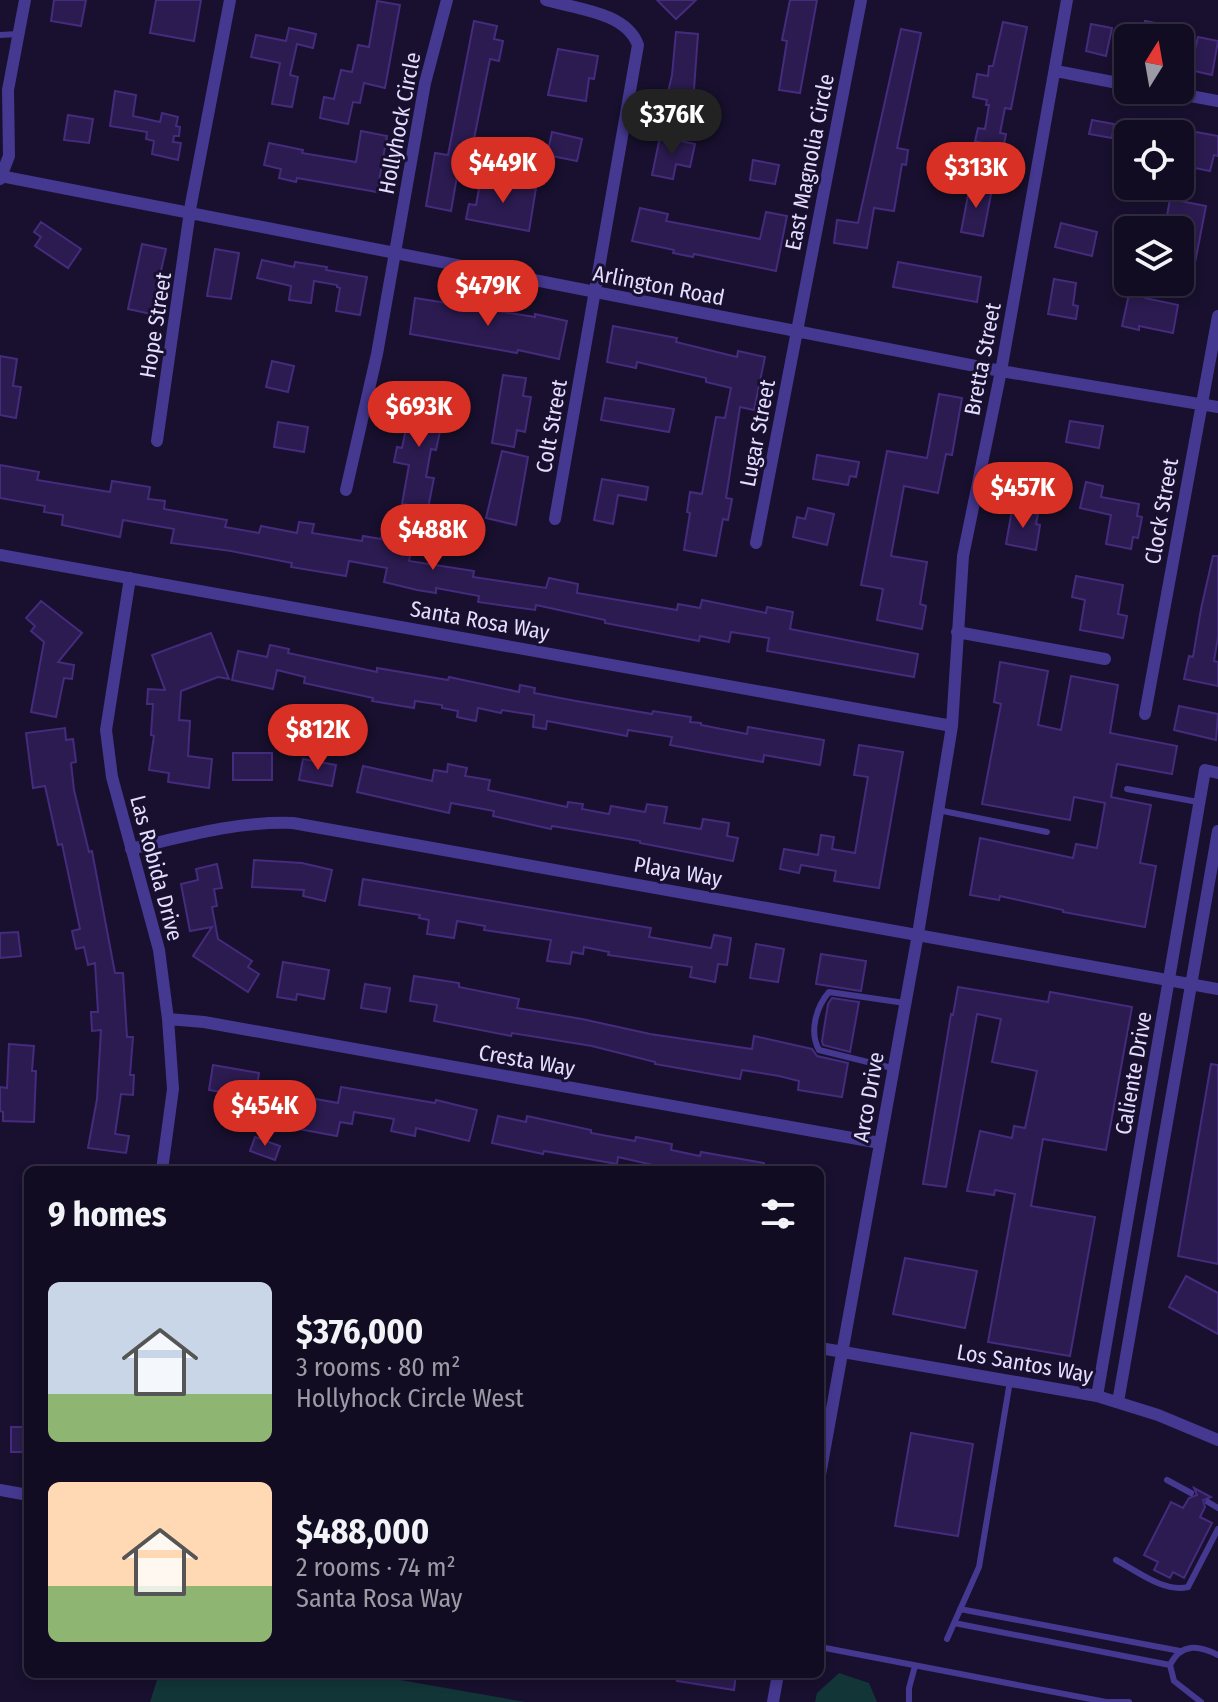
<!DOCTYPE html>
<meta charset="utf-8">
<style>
:root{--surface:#120c22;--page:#1f1a2f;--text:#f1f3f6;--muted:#9c9ba5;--line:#312c40;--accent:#d93025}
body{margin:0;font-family:"Fira Sans Condensed",sans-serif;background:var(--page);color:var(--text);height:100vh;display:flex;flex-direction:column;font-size:30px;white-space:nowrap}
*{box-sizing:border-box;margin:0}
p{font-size:26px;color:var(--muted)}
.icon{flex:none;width:44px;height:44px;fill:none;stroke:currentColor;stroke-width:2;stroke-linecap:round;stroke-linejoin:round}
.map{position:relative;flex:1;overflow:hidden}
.drawer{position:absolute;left:24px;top:1166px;width:800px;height:512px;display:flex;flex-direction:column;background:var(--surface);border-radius:12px;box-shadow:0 4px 12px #0003,0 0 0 2px var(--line)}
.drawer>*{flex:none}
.needle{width:52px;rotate:11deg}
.tools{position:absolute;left:1114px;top:24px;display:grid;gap:16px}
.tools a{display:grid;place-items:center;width:80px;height:80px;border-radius:12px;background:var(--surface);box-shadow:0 4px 12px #0003,0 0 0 2px var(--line);font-size:40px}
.price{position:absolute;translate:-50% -68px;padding:0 18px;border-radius:28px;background:var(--accent);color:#fff;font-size:26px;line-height:52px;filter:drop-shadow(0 2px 4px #0008)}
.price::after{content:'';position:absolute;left:50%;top:48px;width:24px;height:18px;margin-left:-12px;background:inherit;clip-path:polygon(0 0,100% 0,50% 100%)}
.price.current{background:#222;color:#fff}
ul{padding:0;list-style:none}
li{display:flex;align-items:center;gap:24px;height:200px;padding:0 24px}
li span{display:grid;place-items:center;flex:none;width:224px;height:160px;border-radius:12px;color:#555}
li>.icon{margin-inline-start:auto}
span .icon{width:96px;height:96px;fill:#fffc;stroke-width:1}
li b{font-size:34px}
h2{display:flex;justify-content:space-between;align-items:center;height:96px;padding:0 24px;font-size:34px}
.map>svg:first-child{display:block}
.green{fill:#123538}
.building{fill:#2b1b50;stroke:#452b7d;stroke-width:2}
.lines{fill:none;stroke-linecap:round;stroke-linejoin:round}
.lane{stroke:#453890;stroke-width:6}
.street{stroke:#453890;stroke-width:12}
.labels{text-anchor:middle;stroke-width:6;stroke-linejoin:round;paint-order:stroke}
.street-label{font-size:22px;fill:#e4ddff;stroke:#18102e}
</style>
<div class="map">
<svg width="1218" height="1702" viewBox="0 0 1218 1702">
<rect width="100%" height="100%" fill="#18102e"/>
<path class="green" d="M839 1673 869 1683 877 1702H815L817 1693Z
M162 1674H366L525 1702H150L158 1677Z"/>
<path class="building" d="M54 0H86L81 26 51 21Z
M156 0H201L194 41 150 33Z
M657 0H696L676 19Z
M790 0H817L800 93 779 90 787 41 782 40Z
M377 1 400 5 385 88 364 83 360 103 353 102 348 124 320 118 324 97 334 99 341 70 352 72 358 45 369 47Z
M474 21 497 26 494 39 503 41 499 61 490 59 473 144 463 142 451 211 426 206 435 153 448 155Z
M1145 21 1167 25 1165 38H1143Z
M1003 22 1027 27 1011 109 1005 108 1000 133 1006 134 1000 164 979 160 982 143 975 141 978 128 985 129 989 105H986L987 100 973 97 977 74 988 76 989 66H993Z
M1091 24 1112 28 1106 56 1086 51Z
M289 28 316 34 313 48 297 44 290 75 298 77 292 107 272 104 280 63 251 57 256 35 286 41Z
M901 29 921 33 897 148 908 150 906 165 902 164 894 211 874 208 867 248 834 243 837 220 858 223Z
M676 32 698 34 694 89 686 120 663 114 672 75Z
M1198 37 1218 41 1212 75 1190 70Z
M558 49 598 56 594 79 589 78 586 101 548 95Z
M115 91 136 95 133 116 160 122 162 113 178 117 176 126 180 127 179 136H174L173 142 181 143 178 160 152 154 154 141 146 139 147 132 110 126Z
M68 115 93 119 89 143 64 140Z
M1092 120 1114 124 1112 138 1089 134Z
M1180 129 1218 136V156L1214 155 1210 171 1180 165Z
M361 131 387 136 377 192 297 178 296 182 279 178 281 169 264 165 269 143 303 150 302 153 356 162Z
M552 132 582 139 577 161 547 155Z
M660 137 695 144 690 167 676 164 673 179 652 175Z
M532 160 548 162 544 184 529 182Z
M753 160 779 165 775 184 750 180Z
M481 178 536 188 529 231 466 219 469 204 476 205Z
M970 185 992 189 983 236 961 232Z
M1170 199 1206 206 1193 273 1180 271V232L1183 219 1167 216Z
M640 208 668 214 666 221 760 239 766 212 787 216 776 271 694 254 693 257 673 253 674 250 632 241Z
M41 222 81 249 68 268 35 246 41 237 34 232Z
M1061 223 1097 232 1092 256 1055 247Z
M142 244 166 249 151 314 128 309Z
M215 249 239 253 231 299 207 296Z
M262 260 294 267 295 262 327 267 326 270 367 277 360 315 336 311 340 288 337 287V285L314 281 311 303 289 300 291 286 257 278Z
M898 262 981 277 977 302 893 287Z
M1054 279 1076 283 1073 305 1078 306 1076 319 1048 314Z
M1131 285 1147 288 1145 298 1178 305 1173 333 1139 326V330L1122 326Z
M415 298 535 317V314L567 321 559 359 518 350 517 353 410 334Z
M613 326 677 338 676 342 737 357 738 351 765 357 754 410 740 407 726 498 732 499 728 520 723 519 716 556 684 550 690 513 687 512 690 492 702 494 716 417 725 418 731 388 706 382V378L637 362 636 368 607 362Z
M0 356 17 359 13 386 21 387 16 418 0 415Z
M272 361 294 366 288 392 266 387Z
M503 375 526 378 523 396 531 397 525 432 517 430 514 447 492 443Z
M939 394 962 398 952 455 946 454 938 493 904 486 891 556 927 562 920 604 926 606 922 629 877 620 883 589 861 585 887 451 927 458Z
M406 395 440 402 436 426 441 427 436 450 431 449 426 477 434 478 428 508 402 504 409 465 394 462 397 447 402 448 409 414 402 412Z
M605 398 674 409 669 432 601 420Z
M1070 421 1103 426 1099 448 1066 442Z
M278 422 308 427 304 452 274 447Z
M502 451 528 457 516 525 486 518Z
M817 455 859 462 856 477 850 476 848 485 813 479Z
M0 465 39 472 37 480 110 492 112 481 150 487 148 499 165 501 164 509 227 520 225 527 259 533 261 526 297 533 299 522 314 524 312 533 362 541 363 536 381 539 383 530 414 536 409 561 474 571 473 577 546 588 549 578 578 584 577 593 677 610 678 604 700 608 702 600 766 613 767 607 793 612 790 629 918 654 914 677 767 651 769 638 731 632 729 642 700 636 699 641 605 623V620L536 605 535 610 478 602 479 596 436 588V593L417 590 384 582 387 568 349 561 346 576 291 567 292 563 231 551 171 543 174 529 123 520 120 537 62 525 63 515 44 512 45 506 0 498Z
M602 479 648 487 646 500 618 495 613 524 594 520Z
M1086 482 1103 486 1101 497 1139 504 1137 516 1142 517 1138 538 1133 537 1131 549 1106 544 1111 515 1080 508Z
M808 508 834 514 827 545 793 537 797 517 805 519Z
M1012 510 1038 514 1036 524 1040 525 1036 550 1006 544Z
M1213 556H1218V637L1214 661 1218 662V686L1184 679 1189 656 1193 657 1201 609Z
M1076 576 1123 585 1118 614 1127 616 1123 638 1080 630 1085 600 1072 597Z
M41 601 82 633 58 662 74 665 72 679 64 678 56 717 31 712 44 642 31 631 35 626 26 618Z
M211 633 229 679 218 677 181 691 179 720 190 721 188 756 212 759 209 788 168 782 169 773 149 770 154 736 151 735 153 704H147L148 689 165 690 152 655Z
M270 645 289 649 288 653 377 672V668L448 680 449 677 519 692 520 685 535 688 534 693 576 701 652 714 653 711 691 717 690 722 701 723V725L747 734 748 727 824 740 820 765 764 755 763 762 713 753 670 745 672 737 628 730 627 736 547 721 546 729 533 727 534 715 502 710 501 713 478 708 476 721 457 717 458 711 442 708V705L415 701 414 708 372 701 373 698 304 683 305 677 277 670 273 689 232 680 238 651 267 657Z
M1000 662 1048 671 1038 725 1061 730 1071 676 1118 685 1110 733 1177 746 1172 774 1117 764 1111 797 1151 805 1140 863 1156 866 1145 927 1063 912V910L1000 896 999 900 970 895 980 838 1073 858 1076 844 1097 848 1105 803 1074 797 1070 820 982 804 1001 704 994 702Z
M1179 706 1218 714 1216 740 1174 730Z
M65 728 66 740 73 739 76 762 71 763 74 790 89 852 92 851 115 973H123L127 1037H133L130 1075H134L133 1095 121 1094 115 1134 129 1136 126 1153 88 1148 97 1099 101 1030 92 1031 91 1012H98L95 963 88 965 84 947 76 949 72 931 80 929 62 844 58 845 45 786 33 788 26 733Z
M859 745 903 752 879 888 834 881 836 871 801 865 799 873 780 869 784 849 818 855 821 835 834 837 832 849 855 853 868 777 854 775Z
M233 753H272V780H233Z
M303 759 336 765 332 786 299 780Z
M448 764 467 768 465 776 490 780 488 790 567 807 568 802 583 804 582 809 609 814 611 806 645 812 647 804 667 807 664 823 701 829 703 819 729 823 727 836 738 838 733 861 640 843V841L552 826 551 829 493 816 494 811 451 803 449 813 357 792 363 766 432 781 434 770 447 772Z
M254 860 302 863 332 870 325 901 303 896 304 890 252 887Z
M217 864 222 888 214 889 217 906 212 907 218 939 252 961 248 967 259 974 248 992 193 956 212 927 190 931 181 884 198 880 196 869Z
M363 879 651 928 649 937 711 948 714 935 731 938 727 965 718 964 715 982 690 977 692 967 608 955 609 952 584 947 583 954 572 952 570 964 547 961 551 940 484 930 485 926 457 921 454 938 427 934 429 920 419 918 420 915 359 905Z
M18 932 21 956 0 958V933Z
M756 944 784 949 778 982 750 978Z
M821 954 866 961 861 991 816 984Z
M283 962 329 970 324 999 297 994 296 1000 277 997Z
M414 976 459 983V987L519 999 517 1008 582 1019 650 1034 752 1049 754 1036 812 1049 817 1056 848 1063 842 1097 798 1090 799 1081 779 1076 742 1070 740 1079 655 1064V1062L592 1046 512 1033 511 1036 434 1021 437 1005 410 1001Z
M365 984 390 988 386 1012 361 1008Z
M958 987 1048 1002 1050 992 1132 1007 1106 1150 1043 1139 1031 1206 1095 1217 1070 1356 988 1342 1015 1194 995 1190 994 1195 967 1191 980 1131 1012 1138 1014 1126 1025 1128 1037 1071 992 1062 1001 1019 977 1014 946 1187 923 1184 951 1014 953 1015Z
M832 998 859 1002 850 1052 823 1045 822 1041 828 1004Z
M9 1044 34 1046 32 1071H36L34 1122 3 1121V1112L0 1111V1087L7 1088Z
M1211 1064 1218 1065V1264L1178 1256Z
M213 1065 259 1073 255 1098 209 1090Z
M341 1087 435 1103 436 1100 477 1110 469 1141 416 1128 415 1136 391 1131 394 1119 354 1112 352 1124 340 1122 337 1136 293 1128 299 1096 338 1103Z
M498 1116 526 1122 527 1116 591 1130V1133L635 1141 636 1137 672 1144 671 1150 700 1156 701 1152 764 1163V1170H687L668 1166 667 1170H652L653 1165 618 1157 617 1164 544 1151 543 1154 492 1143Z
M255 1137 280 1146 275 1160 250 1151Z
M905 1258 977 1271 965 1328 893 1314Z
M1186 1276 1218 1293V1334L1169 1307Z
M11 1427H28V1452H11Z
M911 1433 973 1444 958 1536 895 1526Z
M1194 1488 1211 1497 1203 1500 1205 1507 1200 1517 1212 1523 1184 1578 1173 1572 1170 1578 1154 1570 1158 1562 1144 1555 1171 1502 1183 1508 1189 1498 1197 1495Z
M678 1674H736L734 1690 677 1681Z"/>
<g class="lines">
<path class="lane" d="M0 35 18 34
M1127 789 1198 802
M938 810 1047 832
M892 1068 819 1050C809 1032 816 1007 829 992L905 1003
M1167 1480 1191 1493
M1208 1502 1218 1508
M1116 1560C1137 1571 1164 1593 1188 1587L1218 1529
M960 1609 1180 1651
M954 1623 1170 1665
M947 1639 979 1567 1010 1381
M820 1647 1106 1702H1129
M909 1702V1688L915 1666
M1201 1702 1174 1681 1170 1665C1181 1643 1198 1645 1218 1655"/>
<path class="street" d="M546 0C576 9 626 12 638 45L555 519
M1056 71 1128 85
M1158 90 1218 101
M0 176 1001 371 1218 407
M0 179 9 156 8 90 25 0
M157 441 191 204 230 0
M346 490 377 354 425 83 447 0
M756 543 861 0
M0 555 952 726
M130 578 106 730 112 777 159 950 168 1019 173 1089 162 1170
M957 632 1105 659
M1145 714 1218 316
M131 849C185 836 237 821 293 823L1218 989
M168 1019 204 1022 880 1143
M820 1348 1097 1396 1158 1415 1218 1440
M1097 1396 1205 770 1218 773
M1118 1402 1218 831
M820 1475 918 934 952 726 963 556 1001 371 1067 0
M0 1490 28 1495
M773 1702 778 1674"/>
</g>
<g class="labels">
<g class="street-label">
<text transform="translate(399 123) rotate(-79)" y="8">Hollyhock Circle</text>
<text transform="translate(809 162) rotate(-79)" y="8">East Magnolia Circle</text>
<text transform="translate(659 285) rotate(11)" y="8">Arlington Road</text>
<text transform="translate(155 325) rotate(-81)" y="8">Hope Street</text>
<text transform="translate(982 359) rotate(-79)" y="8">Bretta Street</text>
<text transform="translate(551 426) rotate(-80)" y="8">Colt Street</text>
<text transform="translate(757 433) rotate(-79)" y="8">Lugar Street</text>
<text transform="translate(1161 511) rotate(-80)" y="8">Clock Street</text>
<text transform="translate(480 620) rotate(10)" y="8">Santa Rosa Way</text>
<text transform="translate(157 868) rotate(75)" y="8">Las Robida Drive</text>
<text transform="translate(678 871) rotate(10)" y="8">Playa Way</text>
<text transform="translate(527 1060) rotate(10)" y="8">Cresta Way</text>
<text transform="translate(1133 1073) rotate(-80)" y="8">Caliente Drive</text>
<text transform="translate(868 1097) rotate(-80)" y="8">Arco Drive</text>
<text transform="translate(1025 1363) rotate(10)" y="8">Los Santos Way</text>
</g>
</g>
</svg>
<div class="tools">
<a><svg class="needle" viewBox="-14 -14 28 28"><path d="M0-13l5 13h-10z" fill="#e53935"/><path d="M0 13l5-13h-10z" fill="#9c9ba5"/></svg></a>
<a><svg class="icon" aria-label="locate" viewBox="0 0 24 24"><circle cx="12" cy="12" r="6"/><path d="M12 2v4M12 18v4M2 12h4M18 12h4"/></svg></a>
<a><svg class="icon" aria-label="layers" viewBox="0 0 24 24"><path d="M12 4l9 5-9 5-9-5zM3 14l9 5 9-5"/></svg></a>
</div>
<b class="price current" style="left:672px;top:157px">$376K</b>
<b class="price" style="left:503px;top:205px">$449K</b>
<b class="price" style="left:976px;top:210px">$313K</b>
<b class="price" style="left:488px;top:328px">$479K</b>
<b class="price" style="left:419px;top:449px">$693K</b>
<b class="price" style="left:1023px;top:530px">$457K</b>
<b class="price" style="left:433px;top:572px">$488K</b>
<b class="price" style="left:318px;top:772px">$812K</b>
<b class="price" style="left:265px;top:1148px">$454K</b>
<section class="drawer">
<h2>9 homes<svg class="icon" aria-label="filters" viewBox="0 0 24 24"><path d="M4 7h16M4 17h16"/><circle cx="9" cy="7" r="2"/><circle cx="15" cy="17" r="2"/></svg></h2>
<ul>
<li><span style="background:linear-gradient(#c9d6e8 70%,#8fb573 0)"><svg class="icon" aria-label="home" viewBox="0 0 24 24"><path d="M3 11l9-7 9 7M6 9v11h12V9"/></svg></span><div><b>$376,000</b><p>3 rooms · 80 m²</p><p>Hollyhock Circle West</p></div></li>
<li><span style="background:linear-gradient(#ffd9b3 65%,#8fb573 0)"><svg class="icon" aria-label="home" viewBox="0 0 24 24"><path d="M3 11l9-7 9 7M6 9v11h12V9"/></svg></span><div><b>$488,000</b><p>2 rooms · 74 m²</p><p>Santa Rosa Way</p></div></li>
</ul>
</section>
</div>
